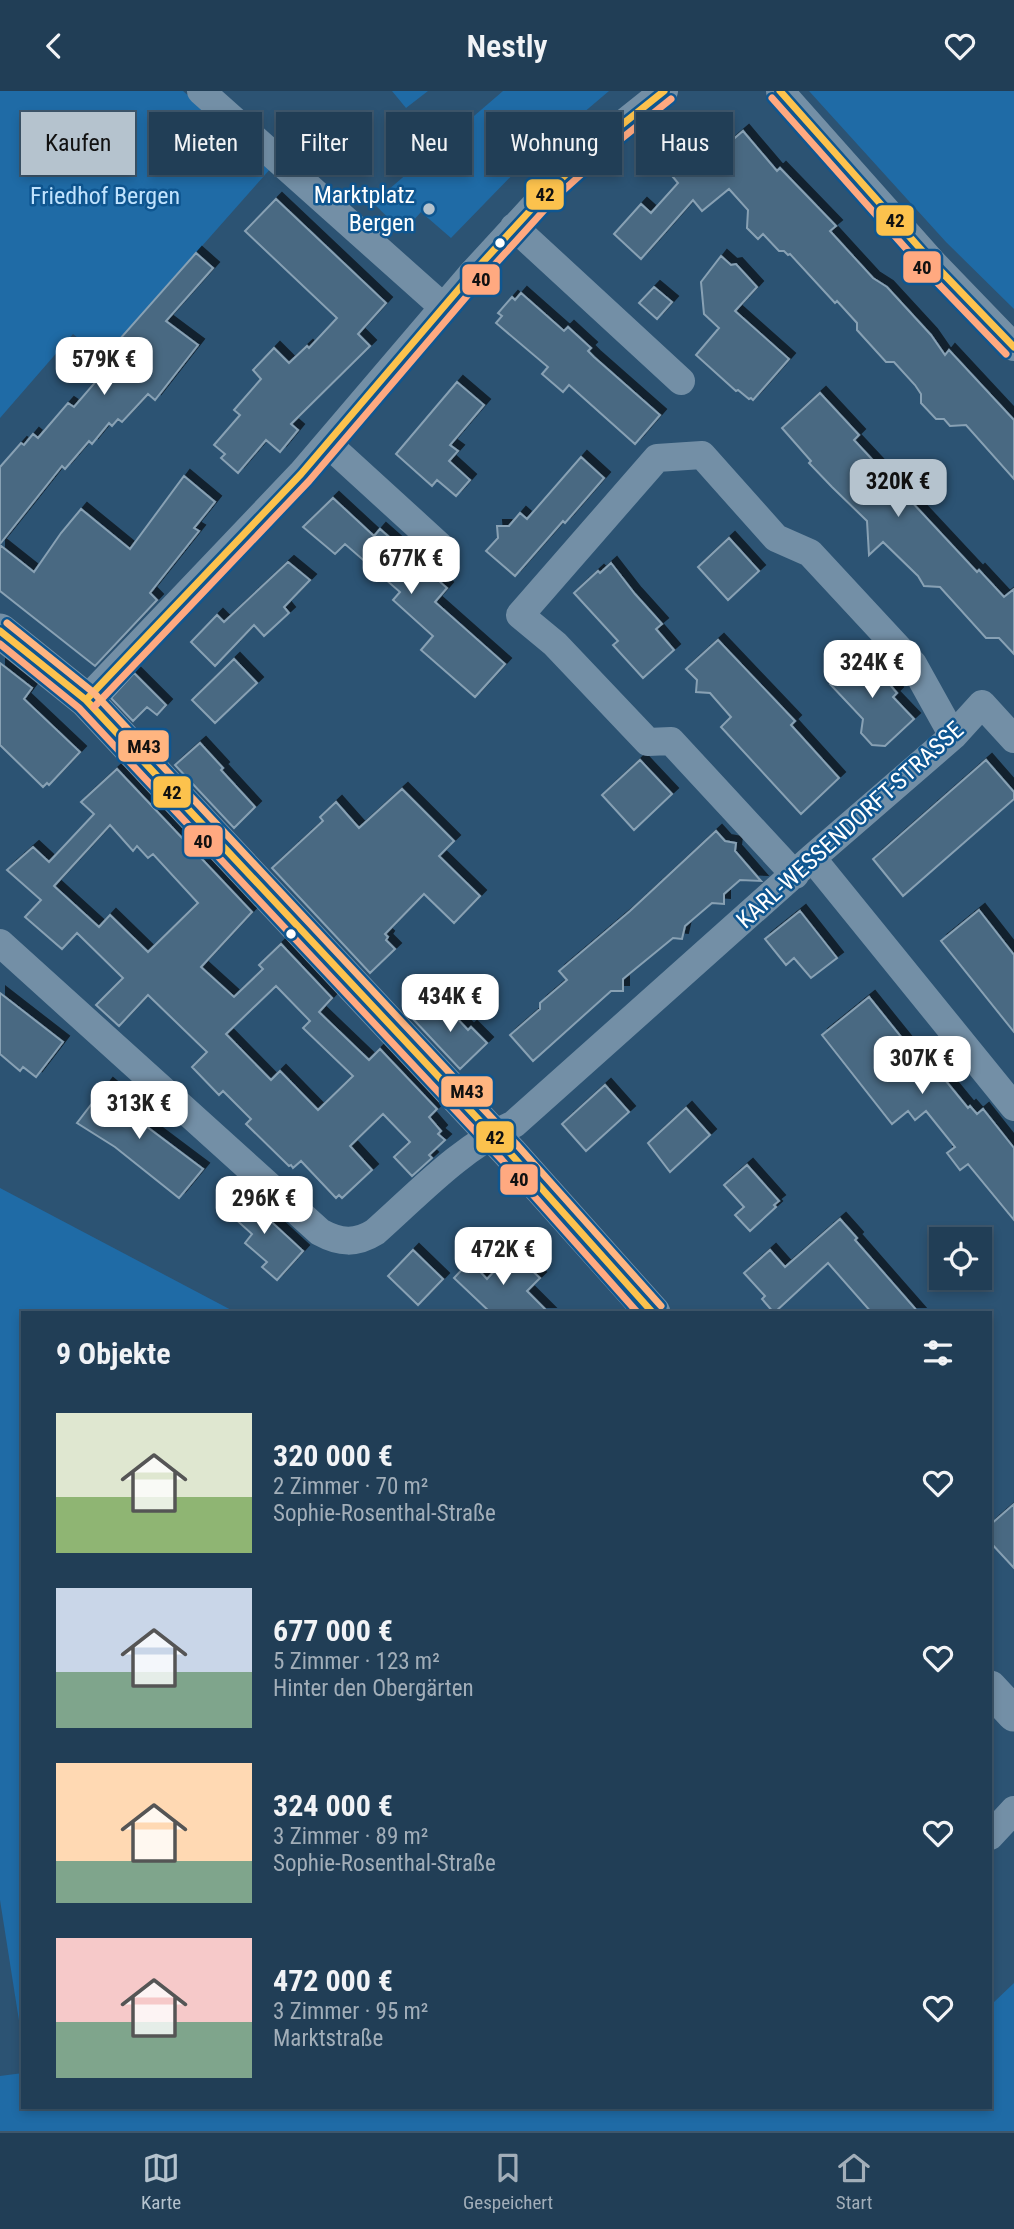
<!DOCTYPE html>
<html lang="de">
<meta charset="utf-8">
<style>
:root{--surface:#213e56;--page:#2d4960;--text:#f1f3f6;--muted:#a2aeb9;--line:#3e576c;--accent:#b5c3ce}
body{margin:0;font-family:"Roboto Condensed",sans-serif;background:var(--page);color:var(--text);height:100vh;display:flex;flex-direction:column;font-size:26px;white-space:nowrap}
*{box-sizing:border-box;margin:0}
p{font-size:23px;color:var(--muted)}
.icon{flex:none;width:38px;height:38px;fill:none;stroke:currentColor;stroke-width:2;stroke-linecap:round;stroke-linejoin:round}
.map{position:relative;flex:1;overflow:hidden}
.details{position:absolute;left:21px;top:1220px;width:971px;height:798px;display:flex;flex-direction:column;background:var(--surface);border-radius:0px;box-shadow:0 4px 10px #0003,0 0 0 2px var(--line)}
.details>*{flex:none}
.hud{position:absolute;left:21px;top:21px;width:973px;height:63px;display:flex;gap:14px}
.tools{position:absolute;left:929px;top:1136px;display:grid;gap:14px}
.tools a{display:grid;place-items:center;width:63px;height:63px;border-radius:0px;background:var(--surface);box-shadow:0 4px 10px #0003,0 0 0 2px var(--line);font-size:35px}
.price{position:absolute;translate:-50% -60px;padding:0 16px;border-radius:14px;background:#fff;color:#222;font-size:23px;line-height:46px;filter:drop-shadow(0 2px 4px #0008)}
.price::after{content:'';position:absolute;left:50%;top:42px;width:21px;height:16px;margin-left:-10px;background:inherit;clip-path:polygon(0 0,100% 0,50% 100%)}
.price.on{background:var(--accent);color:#111}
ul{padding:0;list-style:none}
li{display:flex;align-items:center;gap:21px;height:175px;padding:0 35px}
li span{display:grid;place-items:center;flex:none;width:196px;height:140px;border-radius:0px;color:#555}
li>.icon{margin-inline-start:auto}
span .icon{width:84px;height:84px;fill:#fffc;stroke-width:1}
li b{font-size:30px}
h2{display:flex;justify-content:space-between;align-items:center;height:84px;padding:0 35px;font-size:30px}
.pill{padding:0 24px;border-radius:0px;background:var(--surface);box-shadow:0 4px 10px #0003,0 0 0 2px var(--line);font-size:24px;line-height:63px}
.pill.on{background:var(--accent);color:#111}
header{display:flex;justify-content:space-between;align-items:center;height:91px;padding:0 35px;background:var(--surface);font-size:32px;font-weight:600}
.dock{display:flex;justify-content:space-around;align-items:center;height:98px;border-top:2px solid var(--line);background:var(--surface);font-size:19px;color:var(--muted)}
.dock a{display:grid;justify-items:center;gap:4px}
.dock .on{color:var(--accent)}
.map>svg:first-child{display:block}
.green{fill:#1f6ba6}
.building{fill:#496982;stroke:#88a1b4;stroke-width:2;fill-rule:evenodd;filter:url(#shadow)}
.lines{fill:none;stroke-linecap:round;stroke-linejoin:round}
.minor{stroke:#738fa6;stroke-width:28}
.tertiary{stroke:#738fa6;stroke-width:35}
.bus-1-casing{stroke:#0f5690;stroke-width:12}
.bus-2-casing{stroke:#0f5690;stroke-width:12}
.bus-3-casing{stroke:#0f5690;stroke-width:12}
.bus-1{stroke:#fcc24d;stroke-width:7}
.bus-2{stroke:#ffa980;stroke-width:7}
.bus-3{stroke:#ffb580;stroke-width:7}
.poi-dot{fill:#b5c3ce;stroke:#0f5690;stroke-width:2.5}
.bus-dot{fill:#fff;stroke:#0f5690;stroke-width:2.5}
.labels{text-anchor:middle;stroke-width:5;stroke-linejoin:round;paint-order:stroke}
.poi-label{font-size:24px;fill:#fff;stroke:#0f5690;text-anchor:end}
.park-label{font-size:24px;fill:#c0e3fe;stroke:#0f5690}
.street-label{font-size:24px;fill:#fff;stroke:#0f5690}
.line-badge{stroke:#0f5690;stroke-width:2.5}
.pale-badge-label{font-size:19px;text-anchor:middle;font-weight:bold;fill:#111}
</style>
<header><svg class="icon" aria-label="back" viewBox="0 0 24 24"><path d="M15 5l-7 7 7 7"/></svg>Nestly<svg class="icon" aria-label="heart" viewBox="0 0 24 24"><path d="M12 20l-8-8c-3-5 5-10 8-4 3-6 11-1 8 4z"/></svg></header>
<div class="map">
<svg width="1014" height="2040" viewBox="0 0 1014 2040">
<defs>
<filter id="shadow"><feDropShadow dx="6" dy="-6" stdDeviation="0" flood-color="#0009"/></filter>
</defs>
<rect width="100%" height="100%" fill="#2c5373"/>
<path class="green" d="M0 0H183L271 77 103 267 73 243 0 327Z
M392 0H428L406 17Z
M503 0H609L523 73 451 147 421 121 403 141 373 112Z
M809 0H1014V218L946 151Z
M0 1097 235 1221 23 1222V1955L0 1809Z
M1014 1892V2040H0V1985L23 1982V2016H990L991 1911 993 1912Z"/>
<path class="building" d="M743 40 777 80 780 77 836 135 830 140 873 187 887 196 931 244 945 264 949 259 1014 329V388L966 334 950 335 944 328H936L921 312V303L915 294 894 271H886L857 239V232L837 210 835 212 790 163 788 164 784 160H779L763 143 758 148 747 137 748 119 729 98 702 120 693 109 641 168 614 143 641 113 651 122 678 92 673 86 688 72 695 81Z
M276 108 386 212 358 243 370 255 291 333 298 339 280 361 266 349 238 382 221 367 225 363 214 354 240 324 234 319 261 288 253 279 274 257 289 272 307 255 309 257 337 227 245 140Z
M196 162 213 177 166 230 198 254 155 309 148 303 122 331 118 328 112 335 109 332 92 353 89 350 65 378 62 375 0 453V376L21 352 24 354 33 343 38 347 68 312 74 316 111 273 103 267Z
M721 165 731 174 736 173 757 196 735 220 789 268 753 309 751 307 749 308 738 299 736 300 696 264 719 237 704 223 701 191Z
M654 196 672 211 657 228 639 212Z
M521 202 564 240 568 236 591 257 588 260 594 266 660 324 635 353 569 294 563 301 542 283 548 276 496 232 502 225 498 222 512 206 515 209Z
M457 291 484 314 450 354 458 360 449 370 470 389 456 405 437 389 432 395 396 363Z
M820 302 859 344 854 349 977 481 979 479 1004 506 1014 498V563L999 547H986L940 496 924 495 918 485 883 451 869 464 867 430 832 396 809 372 811 370 782 337Z
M581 366 604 387 565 432 563 430 515 485 486 460 498 447 497 435H509L520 422 527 428Z
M184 385 215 411 194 437 199 440 150 502 157 509 95 575 0 500V454L34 481 61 442 81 418 130 458Z
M333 407 374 445 380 438 447 497 435 511 505 573 475 606 421 559 433 545 393 509 400 501 345 453 335 463 303 436Z
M729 447 759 480 728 509 698 476Z
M288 471 310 489 284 516 289 522 264 545 254 534 215 575 191 551 217 524 224 531Z
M611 472 635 503 662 533 656 538 674 559 643 587 613 554 618 550 574 502 598 480 600 482Z
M718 549 795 630 791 634 839 687 801 723 721 636 731 626 710 602 696 601 697 589 686 578Z
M865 560 883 579 880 582 897 602 893 606 914 628 885 655 872 654 861 642 863 628 830 593 838 586 841 577 851 574Z
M234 568 257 592 215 632 192 609Z
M0 572 32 597 24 608 80 661 49 694 47 692 43 696 0 654Z
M134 582 166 614 157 624 147 616 133 630 111 607Z
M200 652 223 677 221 679 255 716 234 737 175 674Z
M640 669 672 703 634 739 602 704Z
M986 669 1014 701V708L903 805 873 768Z
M117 678 252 821 201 876 234 906 263 878 259 874 281 853 332 907 319 921 369 969 380 958 437 1018 429 1026 441 1040 438 1043 445 1049 429 1064 432 1067 412 1085 394 1066 410 1051 383 1023 350 1055 372 1079 342 1107 339 1104 336 1107 301 1070 293 1077 291 1074 289 1075 246 1033 251 1028 223 1000 219 1004 192 976 207 961 148 904 119 935 96 914 123 887 77 842 62 858 25 826 41 809 7 779 33 756 49 771 94 723 81 711ZM110 734 133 760 137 755 148 767 153 763 198 812 148 861 110 824 99 836 54 795ZM276 895 310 930 303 937 353 985 318 1019 280 980 271 989 226 943Z
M402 698 454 750 439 765 480 805 454 832 424 803 385 843 388 846 386 849 395 858 370 882 272 777 323 730 320 726 336 711 359 737Z
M716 740 725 750 736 752 735 760 761 790 740 789 724 803V813L712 812 685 835 682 848 673 847 623 888V900H611L533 970 510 944 540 918V912L567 889 559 880 630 820Z
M979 819 1014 864V941L941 850Z
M800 820 837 867 811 887 794 867 786 874 765 848Z
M0 902 63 951 36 986 23 976 20 980 0 963Z
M869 906 914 962 919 957 968 1017 970 1015 977 1023 983 1018 1014 1057V1129L968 1073 960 1079 947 1062 955 1056 926 1020 915 1029 908 1020 892 1033 822 944Z
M438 907 468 939 471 936 487 952 460 978 414 929Z
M107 993 141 1021 134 1026 203 1078 179 1107 115 1056 77 1032Z
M605 994 629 1021 586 1060 562 1033Z
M686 1017 710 1044 670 1081 648 1052Z
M747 1074 779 1110 774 1114 776 1116 750 1140 735 1124 744 1116 724 1094Z
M237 1099 303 1160 277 1189 262 1176 267 1171 245 1152 252 1143 222 1116Z
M840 1128 857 1147 855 1149 919 1222H872L828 1172 774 1222 762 1208 765 1205 744 1182 770 1159 785 1176Z
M413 1159 443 1188 418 1214 388 1185Z
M512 1161 540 1187 527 1200 549 1222H491L454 1187 470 1170 487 1188Z
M1014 1413V1477L990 1451V1434Z"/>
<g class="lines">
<path class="minor" d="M201 0 443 216
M780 0 933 172 1014 256
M514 136 681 290
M328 353 443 458
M86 609 301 383 470 185 549 99 609 44 664 0
M812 767 1014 1016
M795 784 671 650 648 651 555 553 520 524 657 367 702 364 776 447 810 462 913 573 953 645
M0 852 320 1141C340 1152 356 1153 375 1141 419 1102 461 1056 514 1033L812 767 953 645 982 613 1014 648
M990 1745 1014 1719"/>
<path class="tertiary" d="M0 540 86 609 510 1062 653 1222
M990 1597 1014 1623"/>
<g class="bus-1-casing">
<path id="bus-1" d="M780 0 933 172 1014 256
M0 540 86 609 510 1062 653 1222
M86 609 301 383 470 185 549 99 609 44 664 0"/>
</g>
<g class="bus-2-casing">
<path id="bus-2" d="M772 7 925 179 1006 263
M0 553 79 617 502 1069 638 1222
M94 616 309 390 478 192 556 106 616 52 671 8"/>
</g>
<g class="bus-3-casing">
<path id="bus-3" d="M7 532 94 602 518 1055 661 1215"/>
</g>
<use href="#bus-1" class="bus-1"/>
<use href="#bus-2" class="bus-2"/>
<use href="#bus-3" class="bus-3"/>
</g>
<circle class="poi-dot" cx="429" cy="118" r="7"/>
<g class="bus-dot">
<circle cx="500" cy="152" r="6"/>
<circle cx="291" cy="843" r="6"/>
</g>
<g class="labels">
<g class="poi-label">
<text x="415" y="112">Marktplatz<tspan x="415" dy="28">Bergen</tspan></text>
</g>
<g class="park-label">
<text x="105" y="113">Friedhof Bergen</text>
</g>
<g class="street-label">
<text transform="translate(850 734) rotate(-42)" y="8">KARL-WESSENDORFT-STRASSE</text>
</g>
</g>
<g class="line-badge">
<rect x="525" y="87" width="40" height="33" rx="7" fill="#fcc24d"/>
<rect x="875" y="113" width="40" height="33" rx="7" fill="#fcc24d"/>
<rect x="902" y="159" width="40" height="34" rx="7" fill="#ffa980"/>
<rect x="461" y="172" width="40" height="33" rx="7" fill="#ffa980"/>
<rect x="117" y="638" width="53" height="34" rx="7" fill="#ffb580"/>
<rect x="152" y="684" width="40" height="34" rx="7" fill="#fcc24d"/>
<rect x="183" y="733" width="41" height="34" rx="7" fill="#ffa980"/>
<rect x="440" y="984" width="54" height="33" rx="7" fill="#ffb580"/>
<rect x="475" y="1029" width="40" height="34" rx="7" fill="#fcc24d"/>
<rect x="499" y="1072" width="40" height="33" rx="7" fill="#ffa980"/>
</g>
<g class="pale-badge-label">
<text x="545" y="110">42</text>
<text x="895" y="136">42</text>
<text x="922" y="183">40</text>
<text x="481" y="195">40</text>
<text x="144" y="662">M43</text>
<text x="172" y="708">42</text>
<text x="203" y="757">40</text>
<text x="467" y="1007">M43</text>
<text x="495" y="1053">42</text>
<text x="519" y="1095">40</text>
</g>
</svg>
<div class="tools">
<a><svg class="icon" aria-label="locate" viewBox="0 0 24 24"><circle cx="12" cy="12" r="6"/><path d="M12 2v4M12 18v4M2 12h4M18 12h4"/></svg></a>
</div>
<b class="price" style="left:104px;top:306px">579K €</b>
<b class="price on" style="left:898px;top:428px">320K €</b>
<b class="price" style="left:411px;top:505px">677K €</b>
<b class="price" style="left:872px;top:609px">324K €</b>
<b class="price" style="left:450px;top:943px">434K €</b>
<b class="price" style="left:922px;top:1005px">307K €</b>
<b class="price" style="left:139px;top:1050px">313K €</b>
<b class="price" style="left:264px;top:1145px">296K €</b>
<b class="price" style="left:503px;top:1196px">472K €</b>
<div class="hud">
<a class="pill on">Kaufen</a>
<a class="pill">Mieten</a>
<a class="pill">Filter</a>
<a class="pill">Neu</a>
<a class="pill">Wohnung</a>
<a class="pill">Haus</a>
</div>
<section class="details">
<h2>9 Objekte<svg class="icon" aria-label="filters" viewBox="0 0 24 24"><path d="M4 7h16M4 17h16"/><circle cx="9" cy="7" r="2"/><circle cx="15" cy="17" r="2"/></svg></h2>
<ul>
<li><span style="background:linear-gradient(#dfe7d0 60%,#8fb573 0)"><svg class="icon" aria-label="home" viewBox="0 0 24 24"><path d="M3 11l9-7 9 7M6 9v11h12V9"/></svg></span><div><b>320 000 €</b><p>2 Zimmer · 70 m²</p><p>Sophie-Rosenthal-Straße</p></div><svg class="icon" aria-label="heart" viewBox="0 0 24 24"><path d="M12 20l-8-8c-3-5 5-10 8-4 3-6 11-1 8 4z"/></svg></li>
<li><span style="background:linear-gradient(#c9d6e8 60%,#7fa58c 0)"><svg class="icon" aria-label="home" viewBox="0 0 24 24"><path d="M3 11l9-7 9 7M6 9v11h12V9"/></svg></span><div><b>677 000 €</b><p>5 Zimmer · 123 m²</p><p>Hinter den Obergärten</p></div><svg class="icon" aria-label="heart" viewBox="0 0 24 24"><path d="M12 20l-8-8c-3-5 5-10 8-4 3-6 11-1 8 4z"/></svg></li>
<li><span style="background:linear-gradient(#ffd9b3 70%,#7fa58c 0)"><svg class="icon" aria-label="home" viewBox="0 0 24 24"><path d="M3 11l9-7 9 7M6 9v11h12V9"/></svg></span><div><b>324 000 €</b><p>3 Zimmer · 89 m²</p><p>Sophie-Rosenthal-Straße</p></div><svg class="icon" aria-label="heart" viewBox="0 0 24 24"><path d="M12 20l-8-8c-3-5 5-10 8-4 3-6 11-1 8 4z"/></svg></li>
<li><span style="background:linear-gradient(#f6c9c9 60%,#7fa58c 0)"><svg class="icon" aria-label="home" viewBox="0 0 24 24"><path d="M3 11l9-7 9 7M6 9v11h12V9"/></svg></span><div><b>472 000 €</b><p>3 Zimmer · 95 m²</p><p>Marktstraße</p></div><svg class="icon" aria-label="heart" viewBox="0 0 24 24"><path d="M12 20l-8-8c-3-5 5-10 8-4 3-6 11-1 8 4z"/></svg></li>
</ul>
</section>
</div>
<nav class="dock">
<a class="on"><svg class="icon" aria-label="map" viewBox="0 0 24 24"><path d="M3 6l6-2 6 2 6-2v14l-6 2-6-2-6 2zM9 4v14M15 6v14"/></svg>Karte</a>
<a><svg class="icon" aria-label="saved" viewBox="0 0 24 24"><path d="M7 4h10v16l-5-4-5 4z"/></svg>Gespeichert</a>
<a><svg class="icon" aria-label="home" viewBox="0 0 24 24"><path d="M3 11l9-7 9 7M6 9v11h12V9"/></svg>Start</a>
</nav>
